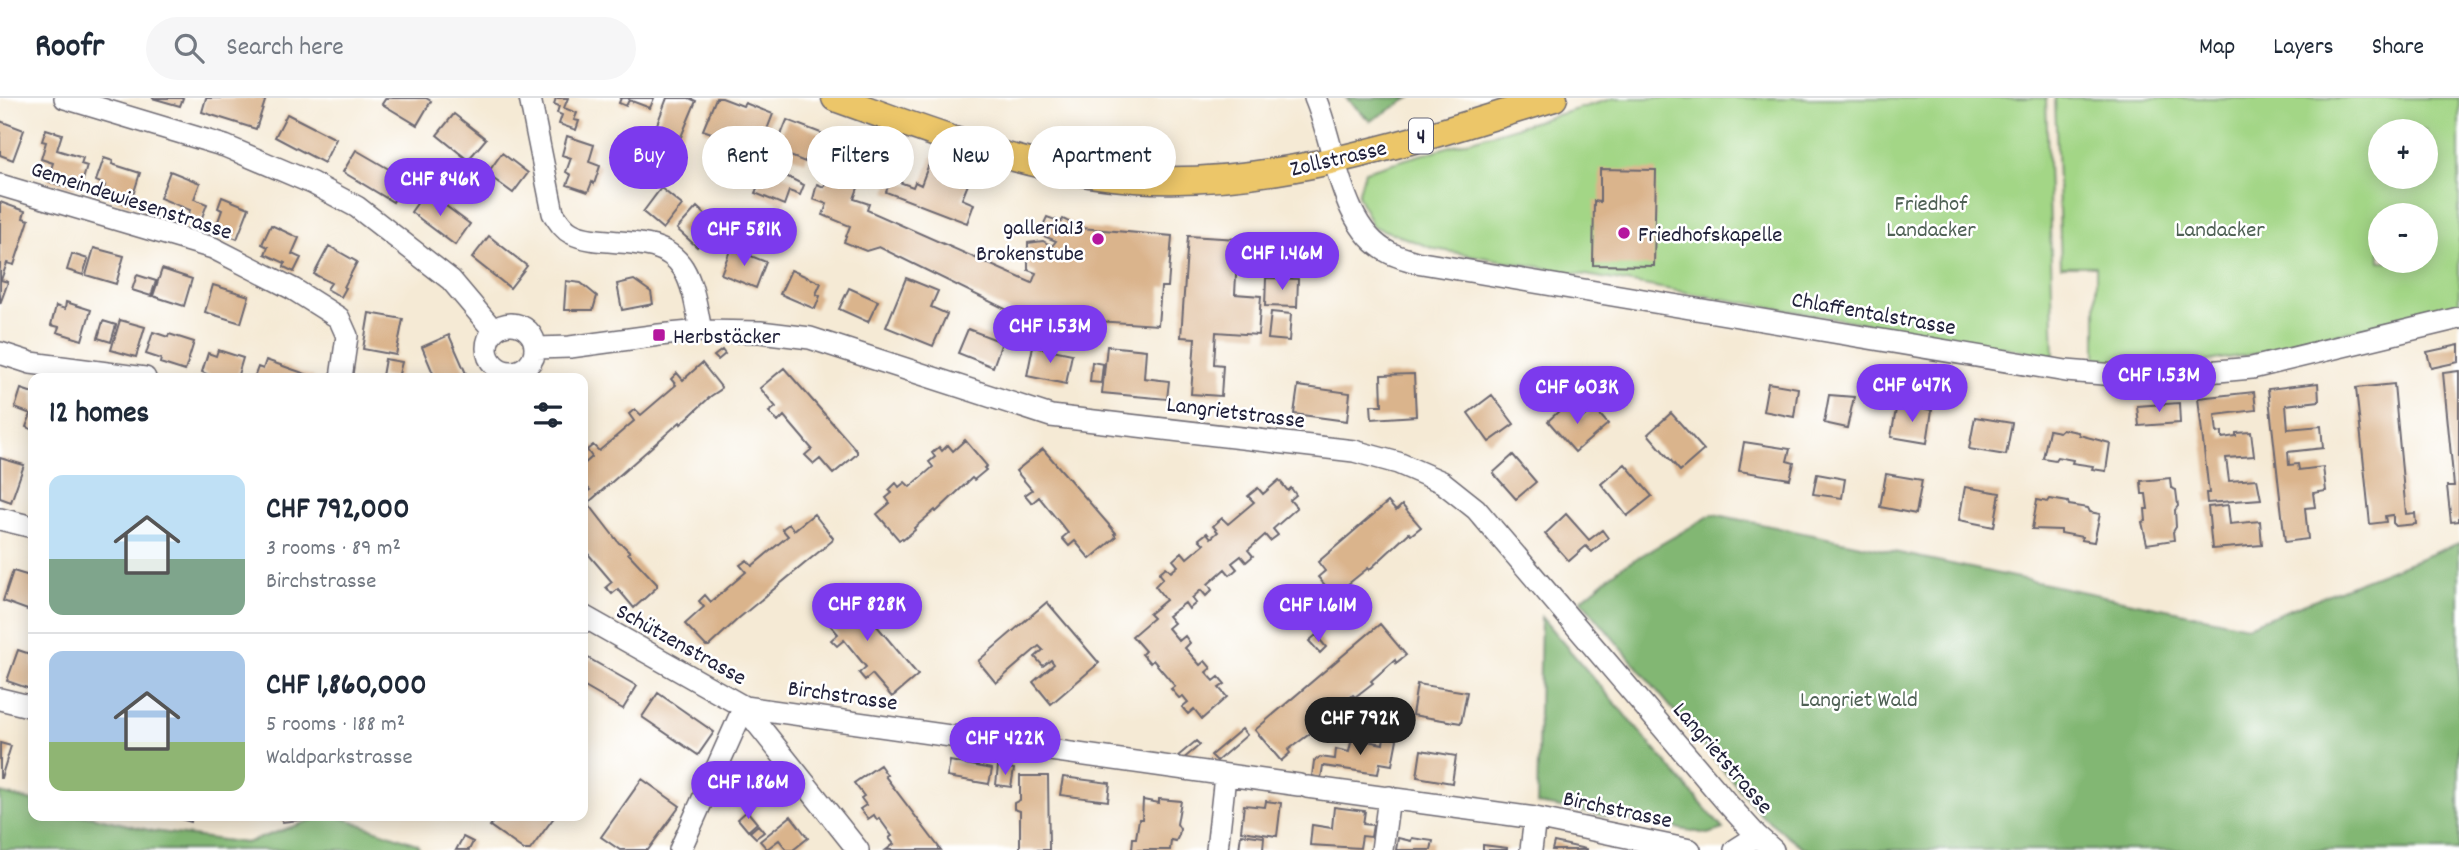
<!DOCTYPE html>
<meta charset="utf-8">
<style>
:root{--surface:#fff;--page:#f6f6f7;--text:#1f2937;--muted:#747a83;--line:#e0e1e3;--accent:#7c3aed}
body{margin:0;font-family:Dekko,sans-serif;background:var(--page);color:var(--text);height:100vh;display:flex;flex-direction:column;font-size:26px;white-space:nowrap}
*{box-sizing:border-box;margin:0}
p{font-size:23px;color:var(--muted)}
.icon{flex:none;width:38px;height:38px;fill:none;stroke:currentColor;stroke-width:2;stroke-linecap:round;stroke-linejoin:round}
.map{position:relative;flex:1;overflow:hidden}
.panel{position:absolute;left:28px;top:275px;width:560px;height:448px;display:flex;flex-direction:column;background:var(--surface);border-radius:14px;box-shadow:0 4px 18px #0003}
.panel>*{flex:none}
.hud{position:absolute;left:609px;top:28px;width:665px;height:63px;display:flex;gap:14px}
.fabs{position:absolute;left:2368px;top:21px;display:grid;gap:14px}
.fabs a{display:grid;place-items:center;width:70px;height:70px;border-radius:50%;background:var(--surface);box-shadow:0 4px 18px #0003;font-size:35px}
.price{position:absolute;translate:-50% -60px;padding:0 16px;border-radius:24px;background:var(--accent);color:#fff;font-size:23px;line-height:46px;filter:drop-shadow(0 2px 4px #0008)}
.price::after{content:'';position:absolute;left:50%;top:42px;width:21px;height:16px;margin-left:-10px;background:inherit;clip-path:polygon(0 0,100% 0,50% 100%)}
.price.on{background:#222;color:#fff}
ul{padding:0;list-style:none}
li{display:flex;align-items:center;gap:21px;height:175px;padding:0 21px}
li+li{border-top:2px solid var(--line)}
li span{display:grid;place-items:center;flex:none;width:196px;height:140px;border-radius:14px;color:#555}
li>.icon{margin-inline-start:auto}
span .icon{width:84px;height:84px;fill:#fffc;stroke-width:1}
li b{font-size:30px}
h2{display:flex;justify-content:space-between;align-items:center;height:84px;padding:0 21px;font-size:30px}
.pill{padding:0 24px;border-radius:32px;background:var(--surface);box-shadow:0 4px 18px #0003;font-size:24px;line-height:63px}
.pill.on{background:var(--accent);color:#fff}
header{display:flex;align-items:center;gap:42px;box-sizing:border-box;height:98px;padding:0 35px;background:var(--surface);border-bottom:2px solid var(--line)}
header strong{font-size:33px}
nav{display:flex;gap:38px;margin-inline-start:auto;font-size:24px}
.search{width:490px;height:63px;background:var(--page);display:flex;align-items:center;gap:18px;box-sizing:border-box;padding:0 24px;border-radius:38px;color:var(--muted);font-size:26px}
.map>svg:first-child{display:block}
.green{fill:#a3d686;stroke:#627c60;stroke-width:2;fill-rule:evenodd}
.forest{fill:#82b773;stroke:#526c57;stroke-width:2}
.building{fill:#dab48c}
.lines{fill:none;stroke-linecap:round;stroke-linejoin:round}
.minor-casing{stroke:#6c6871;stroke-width:24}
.major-casing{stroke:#6c6871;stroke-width:29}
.minor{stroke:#fff;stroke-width:21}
.major{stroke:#ecc669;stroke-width:26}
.poi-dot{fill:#b5179e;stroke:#fff;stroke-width:2.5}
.labels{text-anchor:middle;stroke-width:5;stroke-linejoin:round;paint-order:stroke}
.shield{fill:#fff;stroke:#646476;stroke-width:2}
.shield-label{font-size:21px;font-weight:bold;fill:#22223b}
.street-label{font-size:23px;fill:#22223b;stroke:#fff}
.park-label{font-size:23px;fill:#4f6155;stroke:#fff}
.poi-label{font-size:23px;fill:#22223b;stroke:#fff;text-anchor:start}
</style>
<header>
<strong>Roofr</strong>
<div class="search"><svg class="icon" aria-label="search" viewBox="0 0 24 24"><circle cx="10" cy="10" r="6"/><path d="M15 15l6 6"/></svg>Search here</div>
<nav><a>Map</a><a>Layers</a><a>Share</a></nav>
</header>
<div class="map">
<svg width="2459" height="752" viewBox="0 0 2459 752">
<rect width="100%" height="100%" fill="#fff"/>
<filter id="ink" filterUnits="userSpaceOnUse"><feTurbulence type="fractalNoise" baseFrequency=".0143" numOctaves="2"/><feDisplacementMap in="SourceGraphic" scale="14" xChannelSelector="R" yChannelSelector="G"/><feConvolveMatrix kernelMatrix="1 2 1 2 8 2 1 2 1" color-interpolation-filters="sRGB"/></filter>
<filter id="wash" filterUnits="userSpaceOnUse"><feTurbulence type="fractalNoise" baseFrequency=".00686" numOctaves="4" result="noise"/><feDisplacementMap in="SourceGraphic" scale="28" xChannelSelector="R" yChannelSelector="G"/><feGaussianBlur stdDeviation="1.57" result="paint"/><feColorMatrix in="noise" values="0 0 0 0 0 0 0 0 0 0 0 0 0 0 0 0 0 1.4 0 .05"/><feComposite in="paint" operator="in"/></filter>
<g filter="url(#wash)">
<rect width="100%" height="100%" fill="#f5ead5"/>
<path class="green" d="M1615 0H2046L2054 258 1435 151 1372 128 1358 97 1365 73Z
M2055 0H2459V209L2434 213 2255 256 2165 269 2096 264V168H2061ZM2380 33H2426V79H2380ZM2380 117H2426V163H2380Z"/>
<path class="forest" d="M1346 0H1410L1370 23Z
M1713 416 2247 528 2459 445V752H1809L1802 749 1761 717 1581 502 1620 470Z
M1541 519 1723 731 1708 736 1537 706Z
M0 695 33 703V718H91L153 733 246 745 323 718H337L417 746 420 752H0Z"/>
<g id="blocks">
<path class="building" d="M152 0H183L180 8Z
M206 0H266L256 31 202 14Z
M386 0H426L431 3 417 27 382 6Z
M556 0H568L564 10 577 15 574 22 579 23 576 32 559 26 562 17 557 15 559 8 554 6Z
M621 0H654L650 10 629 2 626 8 619 5Z
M667 0H689L696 3 681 39 656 29Z
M716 0H722L743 8 745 5 773 16 761 47 741 39 734 57 716 50 720 38 703 32Z
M287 16 336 41 324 65 275 39Z
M454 16 486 41 468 62 437 37Z
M787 22 834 40 826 60 809 54 805 64 775 52Z
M0 23 24 32 13 62 0 57Z
M46 31 62 36 57 52 83 60 81 66 87 68 82 85 76 84 74 91 47 83 53 65 41 61 46 44 42 43Z
M567 38 594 47 589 64 600 68 594 86 592 84 588 94 567 87 571 77 566 74 571 60 562 57Z
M841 42 871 54 854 101 869 106 867 112 1032 185 1036 175 1028 172V145L1043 143 1052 148 1056 143 1039 136 1047 119 1061 124 1063 121 1081 130 1172 138 1168 189H1161L1158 227 1049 220 1039 215 1034 225 879 149 866 153 844 144 850 128 823 117 827 106 813 101 817 86 824 89Z
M356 52 406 81 393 104 343 74Z
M502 55 528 75 513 95 487 76Z
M932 58 973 74 962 101 974 106 967 125 886 94 891 81 913 89 915 84 921 87Z
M104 60 113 63 112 66 140 75 130 107 102 97 105 87 96 83Z
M1600 71 1656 72 1654 168 1593 167 1594 103 1600 104Z
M170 73 200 85 194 101 207 106 201 122 188 117 190 112 160 100Z
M776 73 804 87 800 97 789 93 784 107 755 95 764 74 774 78Z
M661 90 682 107 663 131 643 114Z
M426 93 470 126 455 147 411 114Z
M222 99 249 110 237 141 215 132 222 112 218 110Z
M0 104 25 113 23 120 29 122 14 167 7 165 1 182 8 184 0 206Z
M697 109 717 127 697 149 677 131Z
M271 127 299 140 292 156 301 160 294 174 284 169 285 165 265 156 268 149 262 146Z
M489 138 527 168 510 190 472 160Z
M1188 138 1238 141 1235 196 1261 198 1258 237 1216 234 1214 266 1223 267 1221 298 1191 296 1195 240 1181 239Z
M329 148 357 164 344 189 346 190 341 199 327 191 331 185 314 176Z
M94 150 124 158 116 186 86 177Z
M731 150 766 164 756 190 721 176Z
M72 156 88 161 83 177 67 172Z
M162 171 192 181 184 208 153 198Z
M791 172 821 185 816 196 820 198 815 211 780 196Z
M137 177 156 183 151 198 132 192Z
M906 180 938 193 931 209 947 216 933 248 886 229Z
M1266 180 1298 181 1297 209 1265 208Z
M634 182 651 194 653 206 622 212 617 186Z
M566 183 581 185 597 198 593 212H564Z
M213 187 249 198 241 225 205 214Z
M849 190 878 203 868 224 839 211Z
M66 204 91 212 82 242 57 234 59 229 51 227 56 208 65 211Z
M1271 214 1291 216 1289 243 1268 241Z
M369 215 403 221 396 257 363 251Z
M120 222 145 229 136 259 111 252Z
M103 223 116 227 111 244 98 240Z
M968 231 1002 244 993 269 958 255Z
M153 234 168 239 169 236 194 244 185 273 160 265 161 261 146 256Z
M449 237 468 280H435L422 249Z
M2459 247V264L2431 270 2427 254Z
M1033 248 1072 256 1066 286 1027 278Z
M1107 248 1146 252 1144 280 1169 283 1167 301 1102 295Z
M218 252 243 260 237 280H208L209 277 202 274 208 255 216 258Z
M722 252 725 256 718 262 714 258Z
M385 261 402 264 398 280 382 278Z
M266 262 317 280H254L258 269 263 271Z
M1092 264 1103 266 1101 285 1090 284Z
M702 265 721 289 720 292 711 298 681 326 680 324 588 405 619 445 623 447 630 454 628 455 657 486V489L634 510 618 491 612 496 606 489 612 484 583 450V397L590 392 583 386V367L592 359 587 352 593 347 599 353 634 323 629 316 635 311 641 317 676 287 671 281 677 275 683 282Z
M784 270 857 353V356L833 376 820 361 814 366 805 357 812 351 784 318 778 324 769 314 776 309 760 290Z
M2459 273V423L2451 424 2447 388H2454L2443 275Z
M1414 276 1416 318 1372 321 1371 307H1382L1381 277Z
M1768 285 1798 290 1794 319 1763 313Z
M2318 285 2319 303 2286 307 2288 331 2321 328 2323 350 2288 354 2289 367 2298 366 2299 372 2323 369 2326 393 2313 395 2315 409 2305 410 2308 441 2285 444 2268 291Z
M2394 286 2406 416 2415 415 2416 426 2396 428 2393 425V417L2385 418 2386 424 2370 426 2356 290Z
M1298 288 1350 295 1347 323 1294 316Z
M21 291 33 295V332L26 329 31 316 15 310Z
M2254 294 2256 312 2215 317 2217 335 2222 334V340L2236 338V335L2251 334 2254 358 2226 360 2229 383 2257 381 2261 401 2207 405 2206 395H2209L2198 300Z
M1492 297 1514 326 1489 344 1468 315Z
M1829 297 1854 299 1847 330 1824 325Z
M1569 304 1582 320 1594 310 1608 326 1575 354 1548 323Z
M2179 305 2180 325 2139 328 2137 308Z
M1897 306 1932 312 1927 345 1891 339Z
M1671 315 1704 352 1680 373 1648 336Z
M1975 319 2012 325 2006 357 1969 351Z
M2062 331 2078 334 2079 337 2110 345 2106 373 2092 371 2093 368 2072 365 2073 362 2057 359 2055 362 2043 360 2049 332 2059 334Z
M965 342 987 368 984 370 986 372 974 382 972 380 936 414 935 412 914 430 915 432 903 442 902 440 899 442 877 416 890 405 886 400 892 395 889 392 896 385 899 389 905 384 910 389 933 369 929 364 935 359 932 355 939 349 942 353 948 347 953 353Z
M1744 344 1790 351 1787 363 1794 365 1790 381 1739 373Z
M1043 351 1116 435 1114 436 1116 439 1090 461 1075 443 1069 448 1062 440 1068 435 1039 399 1032 405 1025 397 1032 392 1016 373Z
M1513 357 1536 384 1516 401 1493 375Z
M0 360 24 367 11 404 0 400Z
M1625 366 1652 398 1627 418 1601 386Z
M1817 376 1845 381 1842 400 1813 396Z
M1886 376 1922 382 1916 416 1880 409Z
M2170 380 2171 390 2176 392 2178 408 2175 412 2176 429 2173 434 2174 442 2147 446 2142 424 2146 423 2145 411H2148L2146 396H2142L2141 383Z
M1279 382 1288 393 1291 390 1296 397 1290 402 1297 410 1273 431 1278 437 1270 443 1265 437 1248 452 1253 458 1246 464 1241 458 1232 465 1237 471 1230 477 1225 471 1208 486 1212 492 1206 498 1201 492 1192 500 1196 505 1189 511 1185 505 1168 518 1174 525 1168 530 1179 543 1185 538 1190 545 1185 550 1200 567 1205 563 1211 570 1206 574 1214 583 1219 579 1225 586 1219 590 1227 599 1202 621 1194 611 1188 616 1182 609 1188 604 1183 598 1179 600 1171 591 1175 588 1153 562 1150 565 1142 556 1145 553 1132 538 1153 520 1149 516 1166 502 1155 488 1163 480 1159 475 1166 469 1171 474 1178 468 1173 462 1182 454 1187 460 1204 446 1199 441 1207 435 1211 440 1218 434 1213 428 1222 420 1228 426 1254 404 1248 398 1258 390 1263 396Z
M1965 389 2000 395 1994 429 1959 422Z
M2050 401 2068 404 2069 407 2088 410 2090 414 2100 416 2094 444 2081 442 2082 439 2061 435V432L2032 431 2037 402 2048 404Z
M1388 404 1396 413 1402 407 1421 429 1411 437 1409 435 1369 472 1368 470 1343 490 1345 492 1336 500 1318 479 1325 473 1318 464Z
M2228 407 2230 426 2260 423 2262 447 2212 451 2208 409Z
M814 416 833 440 832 443 739 520 709 548H706L685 526 704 509 699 503 705 497 711 504 746 474 740 467 747 462 752 468 788 438 782 431 789 426 794 432Z
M1566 416 1589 442 1602 432 1608 440 1592 454 1586 448 1569 463 1545 436Z
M13 473 33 479V514L3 503Z
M845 490 918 577 892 599 872 576 865 582 859 575 866 569 844 542 837 548 831 542 838 536 818 513Z
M1047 504 1099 565 1051 606 1033 584 1054 566 1051 562 1043 568 1035 559 1043 552 1039 548 996 585 978 563Z
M1380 526 1406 557 1396 565 1395 562 1371 583 1373 585 1355 599 1353 597 1329 618 1331 620 1288 652 1290 655 1281 663 1255 632Z
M1316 537 1326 549 1320 555 1309 543Z
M18 552 33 557V592L7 583Z
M583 557 637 588 623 611 583 588Z
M1417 586 1467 594 1461 625 1412 617Z
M658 595 714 634 698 657 642 619Z
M1242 631 1247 637 1217 663 1211 657Z
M1384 639 1397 641 1392 667 1380 665 1378 676 1323 668 1321 680 1312 678 1314 663 1320 659 1335 661 1336 651 1349 654 1352 640 1383 646Z
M1196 643 1200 647 1182 662 1178 658Z
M0 645 11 648 1 680H0Z
M1421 652 1456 658 1452 685 1417 679Z
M950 663 992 671 989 686 947 679Z
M880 667 887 677 885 678 941 752H886L894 746 889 740 892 738 879 720 877 722 874 717 868 721 860 711 866 707 861 700 864 698 854 685Z
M998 668 1014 671 1011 689 996 687Z
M752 677 768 695 747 713 731 694Z
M1020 678H1048L1049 752H1020V713L1014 711V705L1020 702Z
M1063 679 1110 685 1108 703 1060 697Z
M642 681 680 708 648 752H620L601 739Z
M1159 701 1181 703 1177 726 1180 731 1179 737 1176 743 1171 742 1170 752H1132L1133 740H1136L1139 721H1142L1143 702 1159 705Z
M1266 703 1281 705 1277 738 1241 733 1244 707 1265 709Z
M1334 709 1365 713 1363 726 1373 727 1371 739 1362 738 1360 750 1310 747 1312 727 1332 730Z
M747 713 757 725 748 733 738 721Z
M170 718H192L191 724Z
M281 718H300L301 722 282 724Z
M498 718H555L530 752H524L490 728Z
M791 718 808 740 793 752H787L779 742 767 751 760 743Z
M758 727 764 734 756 740 750 734Z
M1241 736 1264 739 1263 752H1239Z
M463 739 473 744 469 752H456Z
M1398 740 1411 743 1412 740 1433 743 1431 752H1396Z
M1554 744 1586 751V752H1552Z
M1483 747 1507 750V752H1483Z"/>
</g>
</g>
<g filter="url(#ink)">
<use href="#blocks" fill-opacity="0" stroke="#6c6871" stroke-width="2"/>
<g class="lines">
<g class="minor-casing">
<path id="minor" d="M65 0 225 48 312 85 357 109 451 182 494 233
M530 0 553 115C558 122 563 131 571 135 603 152 659 132 683 170 694 188 697 213 701 233
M1315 0C1335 46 1340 131 1390 155 1398 159 1407 161 1416 164L2066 273 2128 278H2162L2252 270 2459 220
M0 87 213 150 293 191 339 220 347 238 341 280
M487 250a24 24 0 1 1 48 0a24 24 0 1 1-48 0Z
M536 250 570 249 659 237 701 233 760 234 810 240 1051 318 1354 353 1398 365 1442 384 1476 411 1728 706 1757 738 1773 752
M0 255 31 265 145 280
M0 421 33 429
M583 518 744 609 858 752
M0 601 33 609
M744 609 1299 687
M1307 689 1535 720 1690 752
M680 752 744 609
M1217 752 1225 678
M1382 752 1389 699
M1531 752 1535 720
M1735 752 1757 738"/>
</g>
<g class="major-casing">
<path id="major" d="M835 0C933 35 1030 74 1135 81 1274 91 1422 40 1554 0"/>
</g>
<use href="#minor" class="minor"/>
<use href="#major" class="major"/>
</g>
</g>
<g class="poi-dot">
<circle cx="1624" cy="135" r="7"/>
<circle cx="1098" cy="141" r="7"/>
<rect x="652" y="230" width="14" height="14" rx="3.5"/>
</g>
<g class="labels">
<rect class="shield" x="1409" y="20.5" width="24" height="35" rx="5"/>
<g class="shield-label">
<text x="1421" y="45">4</text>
</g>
<g class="street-label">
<text transform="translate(1338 59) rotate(-13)" y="8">Zollstrasse</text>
<text transform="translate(132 101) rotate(18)" y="8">Gemeindewiesenstrasse</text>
<text transform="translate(1874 214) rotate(10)" y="8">Chlaffentalstrasse</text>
<text transform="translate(1236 313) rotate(7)" y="8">Langrietstrasse</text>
<text transform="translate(682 545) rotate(29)" y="8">Schützenstrasse</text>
<text transform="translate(843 596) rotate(8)" y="8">Birchstrasse</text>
<text transform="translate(1724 659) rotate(49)" y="8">Langrietstrasse</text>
<text transform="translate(1618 710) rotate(12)" y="8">Birchstrasse</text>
</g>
<g class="park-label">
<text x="1931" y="112">Friedhof<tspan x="1931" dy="26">Landacker</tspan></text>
<text x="2220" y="138">Landacker</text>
<text x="1859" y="608">Langriet Wald</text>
</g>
<g class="poi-label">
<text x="1084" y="136" text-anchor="end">galleria13<tspan x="1084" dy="26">Brokenstube</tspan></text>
<text x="1638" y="143">Friedhofskapelle</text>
<text x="673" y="245">Herbstäcker</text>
</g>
</g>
</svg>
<div class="fabs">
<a>+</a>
<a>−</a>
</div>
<b class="price" style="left:440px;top:120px">CHF 846K</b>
<b class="price" style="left:744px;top:170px">CHF 581K</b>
<b class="price" style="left:1282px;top:194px">CHF 1.46M</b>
<b class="price" style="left:1050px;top:267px">CHF 1.53M</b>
<b class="price" style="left:2159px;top:316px">CHF 1.53M</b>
<b class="price" style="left:1912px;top:326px">CHF 647K</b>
<b class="price" style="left:1577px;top:328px">CHF 603K</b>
<b class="price" style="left:867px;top:545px">CHF 828K</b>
<b class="price" style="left:1318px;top:546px">CHF 1.61M</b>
<b class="price on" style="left:1360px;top:659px">CHF 792K</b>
<b class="price" style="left:1005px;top:679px">CHF 422K</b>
<b class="price" style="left:748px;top:723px">CHF 1.86M</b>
<div class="hud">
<a class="pill on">Buy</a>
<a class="pill">Rent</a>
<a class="pill">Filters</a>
<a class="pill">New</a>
<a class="pill">Apartment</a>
</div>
<section class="panel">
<h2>12 homes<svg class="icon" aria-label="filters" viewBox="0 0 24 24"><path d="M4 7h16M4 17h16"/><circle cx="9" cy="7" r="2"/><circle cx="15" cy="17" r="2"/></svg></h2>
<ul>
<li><span style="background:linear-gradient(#bfe0f5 60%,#7fa58c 0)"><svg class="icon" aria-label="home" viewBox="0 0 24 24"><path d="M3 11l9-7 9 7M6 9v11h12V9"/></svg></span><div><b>CHF 792,000</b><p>3 rooms · 89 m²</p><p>Birchstrasse</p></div></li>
<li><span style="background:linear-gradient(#a9c7e8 65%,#8fb573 0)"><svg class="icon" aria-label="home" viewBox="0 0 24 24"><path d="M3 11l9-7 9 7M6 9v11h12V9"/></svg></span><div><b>CHF 1,860,000</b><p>5 rooms · 188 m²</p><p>Waldparkstrasse</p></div></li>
</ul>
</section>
</div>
